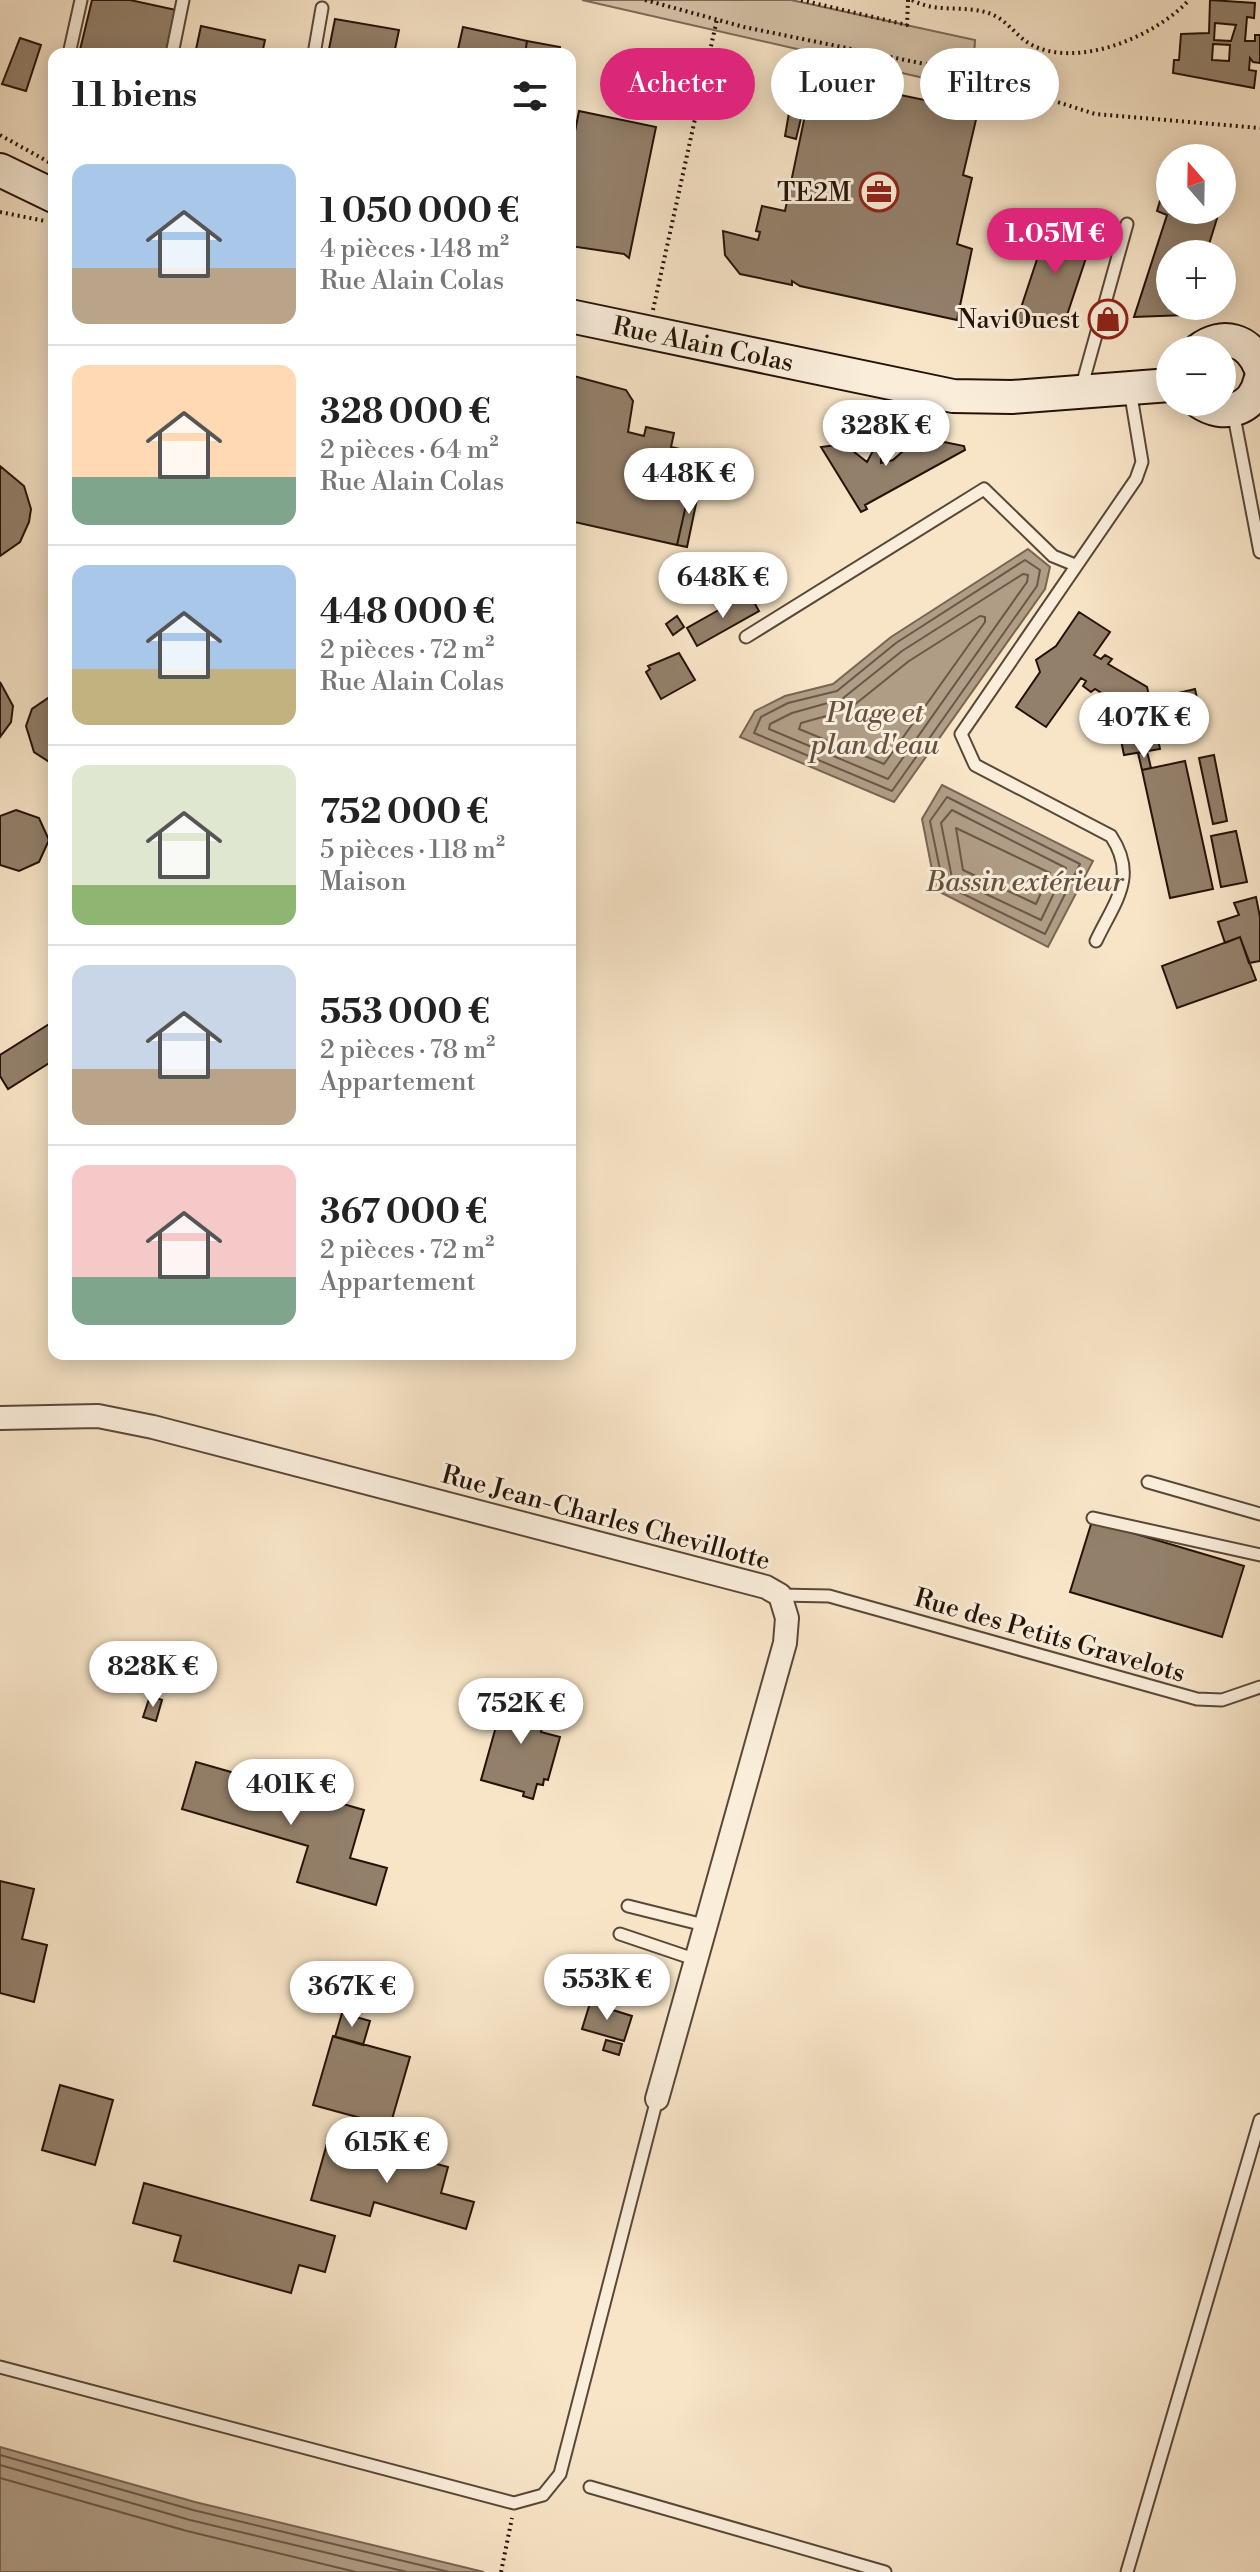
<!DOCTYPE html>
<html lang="fr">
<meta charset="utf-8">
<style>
:root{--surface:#fff;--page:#f2f2f2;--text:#222;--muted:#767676;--line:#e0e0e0;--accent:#db2777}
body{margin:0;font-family:"Libre Bodoni",serif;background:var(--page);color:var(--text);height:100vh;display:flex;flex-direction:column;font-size:30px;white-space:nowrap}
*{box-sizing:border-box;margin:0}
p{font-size:26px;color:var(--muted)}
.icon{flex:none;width:44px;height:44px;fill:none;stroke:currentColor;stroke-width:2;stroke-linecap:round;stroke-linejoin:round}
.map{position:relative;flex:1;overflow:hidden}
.panel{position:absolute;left:48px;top:48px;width:528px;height:1312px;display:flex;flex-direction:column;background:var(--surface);border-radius:16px;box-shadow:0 4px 20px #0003}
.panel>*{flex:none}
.top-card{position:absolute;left:600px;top:48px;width:540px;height:72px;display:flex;gap:16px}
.needle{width:52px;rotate:340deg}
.controls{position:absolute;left:1156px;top:144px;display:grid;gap:16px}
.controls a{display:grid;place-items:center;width:80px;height:80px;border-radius:50%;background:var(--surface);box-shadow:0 4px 20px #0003;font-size:40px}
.price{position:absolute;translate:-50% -68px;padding:0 18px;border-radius:28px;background:#fff;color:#222;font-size:26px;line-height:52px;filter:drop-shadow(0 2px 4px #0008)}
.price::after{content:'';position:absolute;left:50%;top:48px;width:24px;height:18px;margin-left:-12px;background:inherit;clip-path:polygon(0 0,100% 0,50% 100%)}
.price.selected{background:var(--accent);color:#fff}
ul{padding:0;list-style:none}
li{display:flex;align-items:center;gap:24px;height:200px;padding:0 24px}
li+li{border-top:2px solid var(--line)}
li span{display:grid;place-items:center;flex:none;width:224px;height:160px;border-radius:16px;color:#555}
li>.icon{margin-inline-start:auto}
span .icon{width:96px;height:96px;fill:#fffc;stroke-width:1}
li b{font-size:34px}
h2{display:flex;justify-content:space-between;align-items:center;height:96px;padding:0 24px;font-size:34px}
.pill{padding:0 28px;border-radius:36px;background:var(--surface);box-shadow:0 4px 20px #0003;font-size:28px;line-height:72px}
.pill.selected{background:var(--accent);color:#fff}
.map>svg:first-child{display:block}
.green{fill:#d4c1a7;stroke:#7c6a57;stroke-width:2}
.water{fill:#b09d86;stroke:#786553;stroke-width:2}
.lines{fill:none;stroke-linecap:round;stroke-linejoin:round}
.shore{stroke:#6a5846;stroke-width:2}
.building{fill:#93806b;stroke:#251207;stroke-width:2;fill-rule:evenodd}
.lane-casing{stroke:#5a4737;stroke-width:15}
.street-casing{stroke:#5a4737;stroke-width:26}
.secondary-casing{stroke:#251207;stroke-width:36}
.path{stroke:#251207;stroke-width:4;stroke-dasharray:2 4;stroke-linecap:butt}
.lane{stroke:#faeedb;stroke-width:11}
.street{stroke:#faeedb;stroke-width:22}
.secondary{stroke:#faeedb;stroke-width:32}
.labels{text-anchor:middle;stroke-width:6;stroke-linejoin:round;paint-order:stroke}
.poi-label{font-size:26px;fill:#251207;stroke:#faeedb;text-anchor:end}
.street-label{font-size:26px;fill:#251207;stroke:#faeedb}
.water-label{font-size:28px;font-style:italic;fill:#645140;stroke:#faeedb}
</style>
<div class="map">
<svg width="1260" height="2572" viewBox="0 0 1260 2572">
<rect width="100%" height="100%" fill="#f8e5c8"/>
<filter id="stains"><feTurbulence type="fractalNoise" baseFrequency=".0025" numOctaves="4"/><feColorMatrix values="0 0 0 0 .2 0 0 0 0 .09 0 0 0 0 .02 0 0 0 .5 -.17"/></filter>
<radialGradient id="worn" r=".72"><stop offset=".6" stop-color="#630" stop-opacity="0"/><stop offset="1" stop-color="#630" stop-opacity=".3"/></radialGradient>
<path class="green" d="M582 0H791L975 40 972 89Z"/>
<path class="water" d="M1028 549 1050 567 1045 589 894 802 740 737 755 711 785 696 833 684 891 637Z
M942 785 1093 861 1048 947 936 890 922 819Z
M0 2447 195 2502 484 2572H0Z"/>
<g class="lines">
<path class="shore" d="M1025 560 1040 570 1037 586 892 791 754 733 761 717 788 703 837 691 896 643Z
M1023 574 1028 575 1027 582 888 779 769 729 770 724 792 713 842 699 902 651Z
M980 616 985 617V622L884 764 799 729 801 723 848 710 909 661Z
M947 797 1080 864 1045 934 943 884 930 821Z
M952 810 1066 868 1041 920 952 878 941 823Z
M956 828 1050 873 1036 904 963 870Z
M0 2455 193 2510 449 2572
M0 2465 190 2520 407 2572
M0 2478 187 2531 356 2572"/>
</g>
<path class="building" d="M92 0H130L176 10 166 54H79Z
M1210 0 1255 3 1254 18 1247 17 1245 41H1255V35H1260V63L1253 62 1250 58 1249 70 1256 71 1254 88 1173 73 1174 60H1179L1181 34 1209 33ZM1215 23 1236 25 1231 41 1214 40ZM1213 44 1230 45 1229 61 1212 60Z
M335 19 399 30 394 54H328Z
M201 26 265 40 262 54H195Z
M463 27 527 41 525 54H457Z
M20 38 41 45 26 91 2 84Z
M527 41 560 47 559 54H525Z
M813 77 978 111 963 175 972 178 957 244 972 249 957 320 800 286 792 281V285L740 274 725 255 723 231 758 240 760 232 756 231 762 206 785 211Z
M790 107 803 110 796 139 785 136Z
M579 111 656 127 629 258 624 254 570 246V157Z
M1162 194 1170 197V210L1219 212 1206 254H1170V306H1189L1186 315 1134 317 1167 215 1157 211Z
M1049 223 1093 237 1065 321 1016 323Z
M570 375 626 390 633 401 628 432 644 436 646 427 674 433 671 447 750 465 742 495 691 483 677 545 570 521Z
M881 436V463L893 460 912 443 944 442 964 446 965 450 865 505 867 509 861 512 821 447 844 444 867 462Z
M0 466 24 486 31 509 29 522 20 542 0 556Z
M691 483 700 485 687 547 677 545Z
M749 593 759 611 697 646 687 628Z
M1079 612 1110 632 1094 655 1101 659 1105 655 1112 659 1108 664 1147 687 1150 700 1195 689 1202 721 1170 727 1166 707 1152 711 1160 749 1124 755 1115 710 1096 698 1100 692 1095 689 1091 692 1083 686 1086 681 1081 678 1046 727 1016 707 1040 672 1036 660 1056 646Z
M677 616 684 627 673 635 666 624Z
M679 653 695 680 661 699 646 672 650 669 648 666Z
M0 682 13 706 11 722 0 737Z
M54 694V765L34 752 26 726 32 709Z
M1147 751 1151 768 1142 770 1138 753Z
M1214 755 1227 821 1213 824 1199 758Z
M1185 761 1213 889 1170 898 1142 770Z
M16 810 39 818 49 840 39 862 19 871 0 865V816Z
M1236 831 1247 882 1221 887 1211 836Z
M1256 897 1260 917V961L1249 963 1240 937 1225 943 1218 922 1239 915 1234 903Z
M1240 937 1256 980 1177 1008 1162 966Z
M54 1021V1060L8 1089 0 1076V1055Z
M1092 1521 1244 1566 1222 1637 1070 1592Z
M506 1691 549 1703 541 1732 560 1737 548 1780 544 1779 543 1785 537 1784 533 1799 523 1796 524 1792 481 1780Z
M150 1696 162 1700 156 1721 143 1717Z
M196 1762 364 1810 350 1858 387 1868 376 1905 297 1882 308 1846 182 1809Z
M0 1881 34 1889 22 1939 47 1945 34 2002 0 1993Z
M590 2003 632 2016 624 2041 582 2029Z
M342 2013 370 2021 363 2045 335 2037Z
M333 2036 410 2057 390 2126 313 2105Z
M606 2040 622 2044 619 2055 603 2050Z
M60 2085 113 2100 95 2165 42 2150Z
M328 2140 391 2157 392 2152 448 2167 441 2193 474 2202 466 2229 374 2202 370 2216 311 2200Z
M144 2183 335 2236 325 2272 299 2265 291 2293 174 2261 181 2236 133 2223Z"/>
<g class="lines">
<g class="lane-casing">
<path id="lane" d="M69 54 81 0
M172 54 183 0
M314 54 322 8
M1081 389 1127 224
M1233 411 1260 552
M746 637 984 489 1053 556 1075 565
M1096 941C1115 901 1138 877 1111 836L975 765 961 734 1136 479 1142 462 1130 390
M1148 1482 1260 1514
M1093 1518 1260 1555
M780 1595 829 1596 1197 1699 1222 1700 1260 1687
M628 1906 704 1925
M620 1934 694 1959
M0 2367 514 2503 543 2495 560 2474 657 2099
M590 2487 885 2572
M1127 2572 1260 2120"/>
</g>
<g class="street-casing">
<path id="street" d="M0 1418 98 1416 153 1427 766 1587 780 1595 787 1618 785 1643 657 2099"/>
</g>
<g class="secondary-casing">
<g id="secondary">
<path d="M0 170 54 196"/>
<path id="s1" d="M570 316 953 396 1012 397 1170 385"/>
<path d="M1199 350C1222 332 1249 339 1260 367"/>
<path d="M1200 402C1223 418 1253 411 1260 381"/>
</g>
</g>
<path class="path" d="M645 0 744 27 964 72 1095 114 1260 128
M801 0 907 25 908 0
M912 0C937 14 966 4 991 14 1007 20 1016 36 1030 44 1077 70 1156 36 1189 0
M0 135 54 165
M0 212 45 221
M653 310 717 19
M501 2572 512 2518"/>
<use href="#lane" class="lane"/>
<use href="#street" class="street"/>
<use href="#secondary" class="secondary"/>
</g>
<defs>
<g id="office-ring" transform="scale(2)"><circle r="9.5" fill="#faeedb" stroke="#8f2418" stroke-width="1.5"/><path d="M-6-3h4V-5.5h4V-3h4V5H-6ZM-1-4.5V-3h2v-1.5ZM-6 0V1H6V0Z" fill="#8f2418"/></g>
<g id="shop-ring" transform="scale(2)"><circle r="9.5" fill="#faeedb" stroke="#8f2418" stroke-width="1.5"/><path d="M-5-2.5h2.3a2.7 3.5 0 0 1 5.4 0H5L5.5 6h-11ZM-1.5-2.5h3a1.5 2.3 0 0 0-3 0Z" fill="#8f2418"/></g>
</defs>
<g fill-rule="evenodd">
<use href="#office-ring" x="879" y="192"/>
<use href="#shop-ring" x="1108" y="319"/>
</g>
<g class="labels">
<g class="poi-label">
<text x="851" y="201">TE2M</text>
<text x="1080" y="328">NaviOuest</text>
</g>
<g class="street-label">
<text dy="9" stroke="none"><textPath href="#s1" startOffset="136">Rue Alain Colas</textPath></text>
<text transform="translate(606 1517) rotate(15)" y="9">Rue Jean-Charles Chevillotte</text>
<text transform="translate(1050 1635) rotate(16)" y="9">Rue des Petits Gravelots</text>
</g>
<g class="water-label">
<text x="875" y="722">Plage et<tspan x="875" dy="32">plan d'eau</tspan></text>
<text x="1025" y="891">Bassin extérieur</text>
</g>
</g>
<rect width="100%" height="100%" filter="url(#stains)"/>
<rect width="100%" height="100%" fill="url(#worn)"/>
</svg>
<div class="controls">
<a><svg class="needle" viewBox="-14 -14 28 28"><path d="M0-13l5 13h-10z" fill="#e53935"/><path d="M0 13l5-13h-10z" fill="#767676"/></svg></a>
<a>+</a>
<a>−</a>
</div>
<b class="price selected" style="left:1055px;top:276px">1.05M €</b>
<b class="price" style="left:886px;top:468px">328K €</b>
<b class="price" style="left:689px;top:516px">448K €</b>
<b class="price" style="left:723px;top:620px">648K €</b>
<b class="price" style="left:1144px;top:760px">407K €</b>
<b class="price" style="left:153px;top:1709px">828K €</b>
<b class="price" style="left:521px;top:1746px">752K €</b>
<b class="price" style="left:291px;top:1827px">401K €</b>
<b class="price" style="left:607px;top:2022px">553K €</b>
<b class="price" style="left:352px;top:2029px">367K €</b>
<b class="price" style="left:387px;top:2185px">615K €</b>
<div class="top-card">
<a class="pill selected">Acheter</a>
<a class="pill">Louer</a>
<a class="pill">Filtres</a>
</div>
<section class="panel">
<h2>11 biens<svg class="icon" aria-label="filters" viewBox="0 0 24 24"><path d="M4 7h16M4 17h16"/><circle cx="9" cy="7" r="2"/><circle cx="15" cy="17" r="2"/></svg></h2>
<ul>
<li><span style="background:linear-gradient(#a9c7e8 65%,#b9a48a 0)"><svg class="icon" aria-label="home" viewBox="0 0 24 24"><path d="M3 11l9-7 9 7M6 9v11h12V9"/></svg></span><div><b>1 050 000 €</b><p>4 pièces · 148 m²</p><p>Rue Alain Colas</p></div></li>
<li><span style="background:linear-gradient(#ffd9b3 70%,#7fa58c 0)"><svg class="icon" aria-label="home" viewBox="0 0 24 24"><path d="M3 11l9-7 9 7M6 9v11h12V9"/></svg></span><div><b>328 000 €</b><p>2 pièces · 64 m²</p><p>Rue Alain Colas</p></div></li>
<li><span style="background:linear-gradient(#a9c7e8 65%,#c2b280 0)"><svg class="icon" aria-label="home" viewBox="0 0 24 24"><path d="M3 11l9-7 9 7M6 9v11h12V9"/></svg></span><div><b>448 000 €</b><p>2 pièces · 72 m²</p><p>Rue Alain Colas</p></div></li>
<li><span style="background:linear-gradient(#dfe7d0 75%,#8fb573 0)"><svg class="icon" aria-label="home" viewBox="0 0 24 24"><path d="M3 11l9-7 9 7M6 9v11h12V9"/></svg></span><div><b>752 000 €</b><p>5 pièces · 118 m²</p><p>Maison</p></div></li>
<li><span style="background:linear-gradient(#c9d6e8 65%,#b9a48a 0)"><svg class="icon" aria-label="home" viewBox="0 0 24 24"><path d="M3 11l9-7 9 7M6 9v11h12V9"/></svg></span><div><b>553 000 €</b><p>2 pièces · 78 m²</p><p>Appartement</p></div></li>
<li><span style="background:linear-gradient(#f6c9c9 70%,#7fa58c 0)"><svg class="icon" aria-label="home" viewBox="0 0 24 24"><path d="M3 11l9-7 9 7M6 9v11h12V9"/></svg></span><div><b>367 000 €</b><p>2 pièces · 72 m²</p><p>Appartement</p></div></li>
</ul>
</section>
</div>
